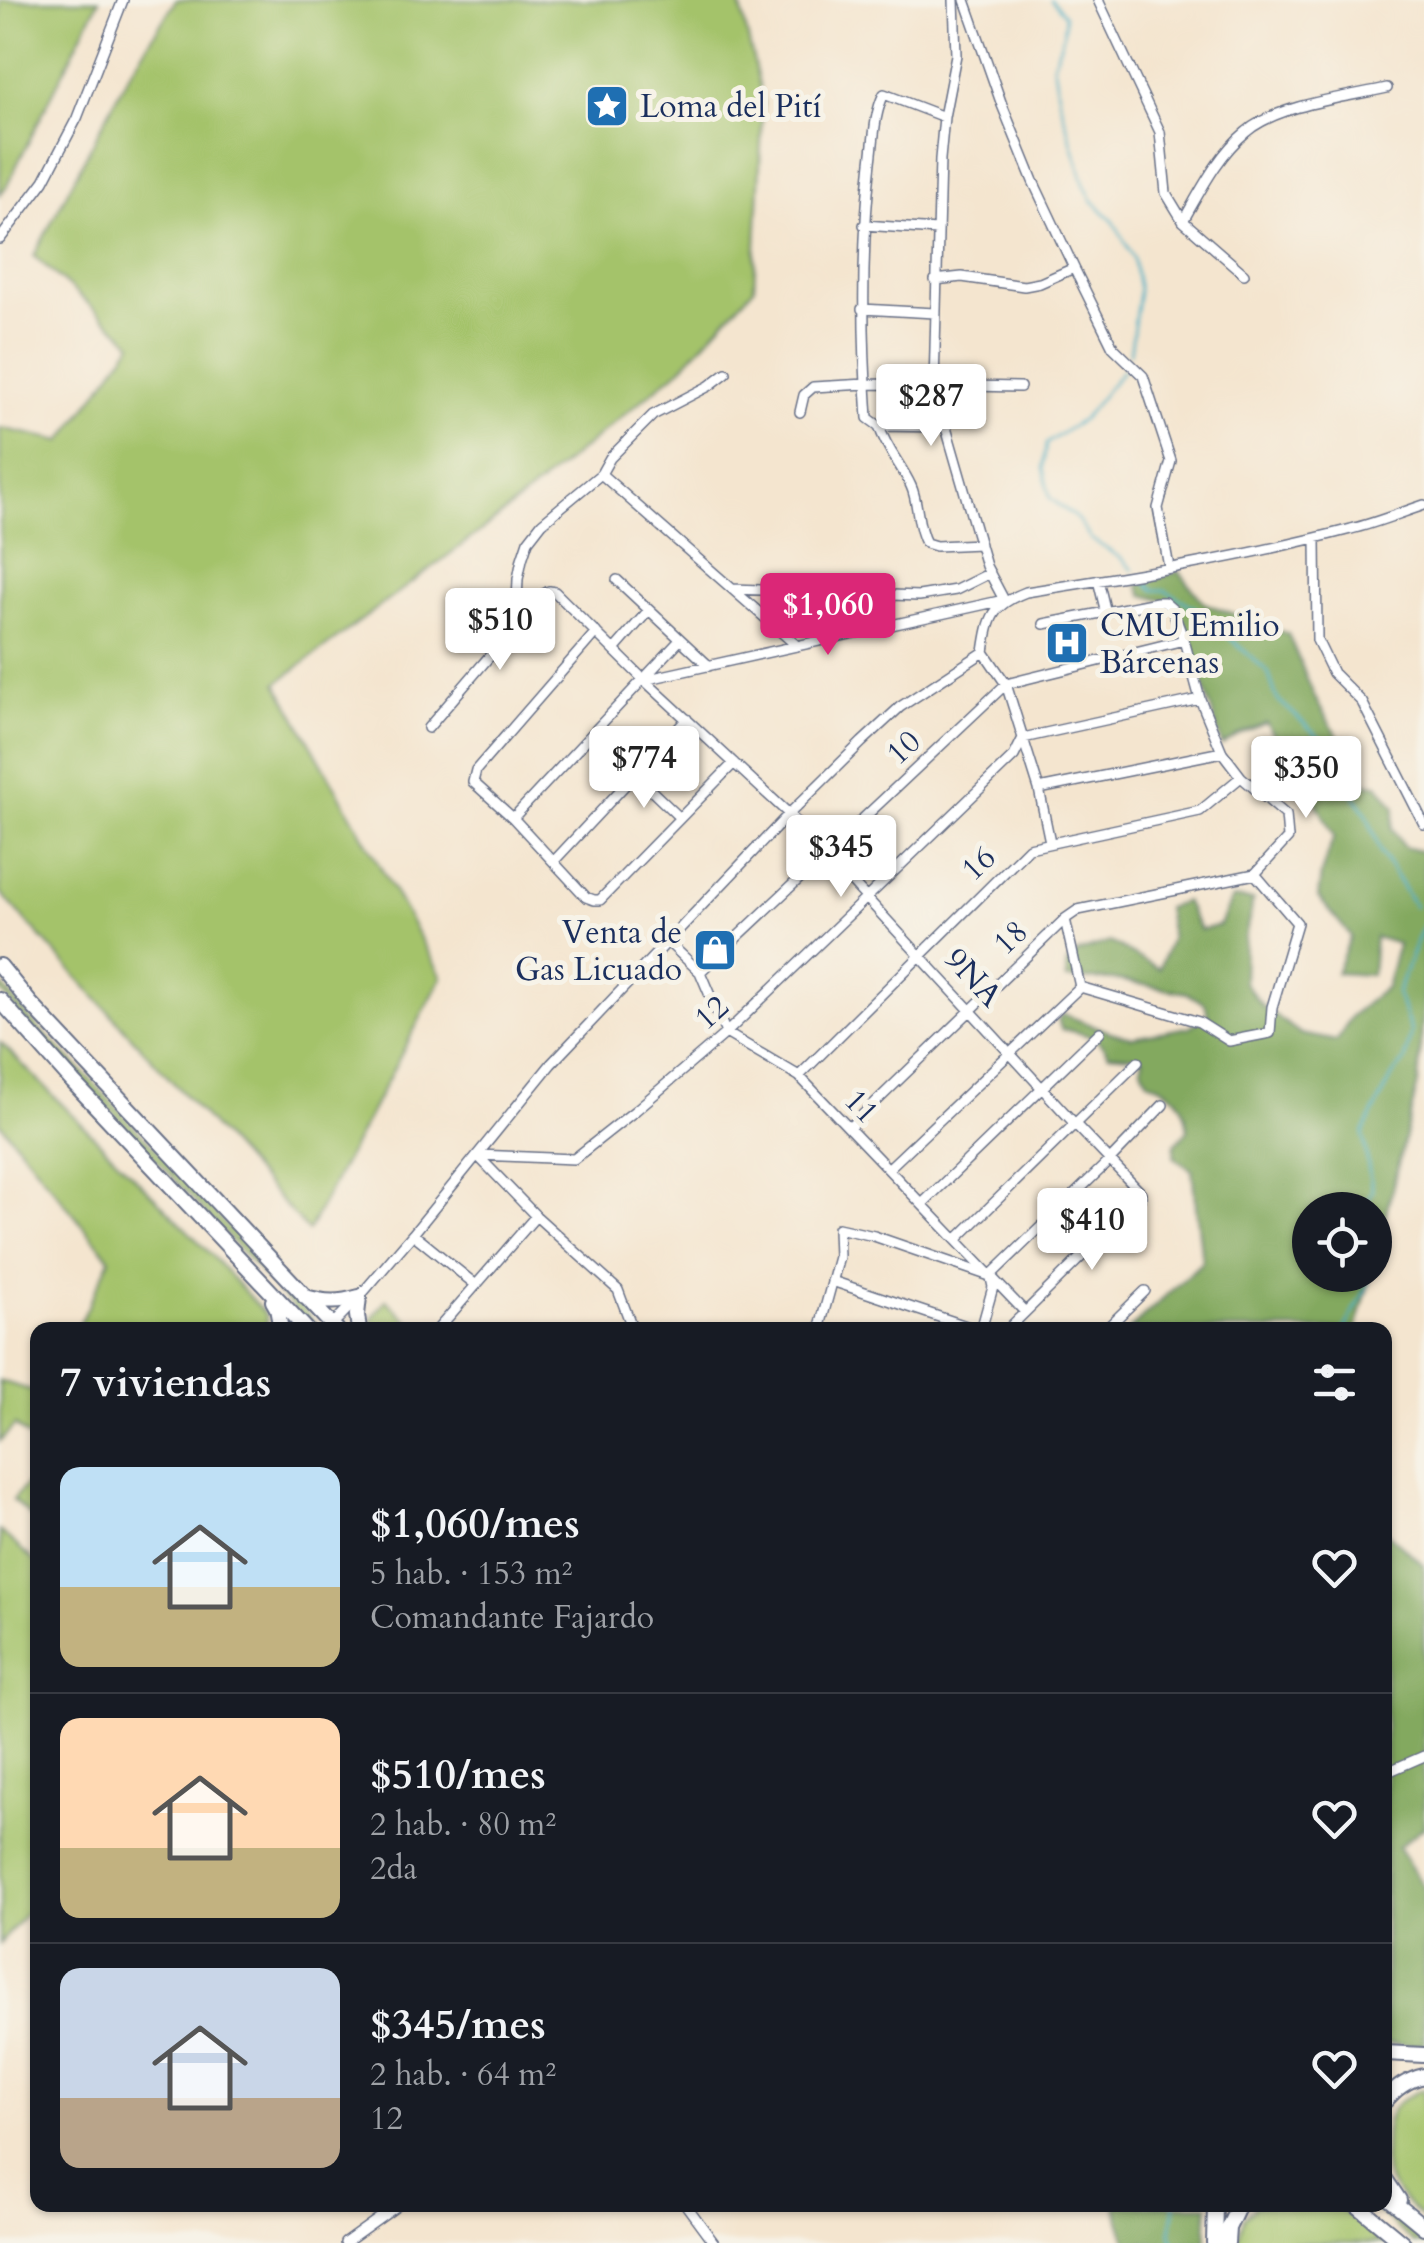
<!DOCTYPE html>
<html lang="es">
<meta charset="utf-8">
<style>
:root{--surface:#171b24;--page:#242831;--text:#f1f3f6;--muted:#9ea1a6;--line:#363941;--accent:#db2777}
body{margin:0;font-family:Cardo,serif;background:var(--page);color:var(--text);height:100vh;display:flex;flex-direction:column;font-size:38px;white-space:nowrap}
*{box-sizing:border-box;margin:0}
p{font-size:32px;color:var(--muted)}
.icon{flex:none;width:55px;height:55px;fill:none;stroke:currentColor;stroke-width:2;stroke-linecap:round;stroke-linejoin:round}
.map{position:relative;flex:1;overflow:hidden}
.panel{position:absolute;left:30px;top:1322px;width:1362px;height:890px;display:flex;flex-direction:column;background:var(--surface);border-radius:20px;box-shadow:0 2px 8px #0004}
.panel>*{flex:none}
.fabs{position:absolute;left:1292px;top:1192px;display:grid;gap:20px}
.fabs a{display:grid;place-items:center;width:100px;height:100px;border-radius:50%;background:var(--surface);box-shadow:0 2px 8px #0004;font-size:50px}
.price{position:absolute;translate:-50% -85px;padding:0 22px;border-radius:10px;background:#fff;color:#222;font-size:32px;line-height:65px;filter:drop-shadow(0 2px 5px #0008)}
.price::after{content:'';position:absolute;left:50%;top:60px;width:30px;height:22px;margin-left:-15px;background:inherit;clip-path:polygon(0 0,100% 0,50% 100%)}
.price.on{background:var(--accent);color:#fff}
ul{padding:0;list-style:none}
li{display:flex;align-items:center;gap:30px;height:250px;padding:0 30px}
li+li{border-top:2px solid var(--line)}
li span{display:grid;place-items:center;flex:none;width:280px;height:200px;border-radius:20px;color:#555}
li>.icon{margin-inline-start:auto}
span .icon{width:120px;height:120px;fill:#fffc;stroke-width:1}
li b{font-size:42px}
h2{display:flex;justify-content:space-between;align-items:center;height:120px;padding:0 30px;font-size:42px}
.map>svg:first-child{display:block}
.green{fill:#a4c36b;stroke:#607964;stroke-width:2.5}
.forest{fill:#83a95f;stroke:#4f6c5e;stroke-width:2.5}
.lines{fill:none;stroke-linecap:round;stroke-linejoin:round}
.stream{stroke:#46aec5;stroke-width:2.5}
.minor-casing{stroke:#676f86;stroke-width:12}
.highway-casing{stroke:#676f86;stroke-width:18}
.minor{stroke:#fff;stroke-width:9}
.highway{stroke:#fff;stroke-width:14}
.labels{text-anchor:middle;stroke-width:10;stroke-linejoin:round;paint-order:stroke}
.poi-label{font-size:32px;fill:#1b2f5e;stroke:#f7f3e8;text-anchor:start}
.street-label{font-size:32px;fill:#1b2f5e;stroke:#f7f3e8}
</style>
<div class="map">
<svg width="1424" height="2243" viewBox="0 0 1424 2243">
<rect width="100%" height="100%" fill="#f7f3e8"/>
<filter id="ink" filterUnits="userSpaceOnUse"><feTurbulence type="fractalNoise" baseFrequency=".01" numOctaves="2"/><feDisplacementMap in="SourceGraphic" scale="20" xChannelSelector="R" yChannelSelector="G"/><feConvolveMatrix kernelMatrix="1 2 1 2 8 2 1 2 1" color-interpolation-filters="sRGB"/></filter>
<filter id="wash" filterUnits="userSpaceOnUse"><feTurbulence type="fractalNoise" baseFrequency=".0048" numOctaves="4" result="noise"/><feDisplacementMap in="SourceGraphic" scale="40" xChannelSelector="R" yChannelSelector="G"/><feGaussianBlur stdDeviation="2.25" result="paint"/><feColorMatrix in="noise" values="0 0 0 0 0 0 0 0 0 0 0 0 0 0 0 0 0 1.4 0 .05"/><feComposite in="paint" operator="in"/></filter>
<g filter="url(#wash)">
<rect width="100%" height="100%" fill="#f4e5cf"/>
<path class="green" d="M0 0H99L6 187 0 194Z
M176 0H739L763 101 754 288 680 369 494 521 277 683 442 977 308 1231 0 892V428L62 441 133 343 34 256 127 77Z
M0 983 40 1030 93 1082 306 1311 317 1327H311L103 1102 35 1033 0 990Z
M0 1042 204 1247 266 1315 268 1330H77L110 1259 0 1123Z
M386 1300 419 1330H371L373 1317Z
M0 1381 37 1392V1444L15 1425 0 1441Z
M32 1478 37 1483V1522L13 1500Z
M0 1531 38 1564 37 1899 0 1944Z
M1424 2089V2220C1411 2209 1389 2188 1385 2172 1383 2165 1385 2155 1385 2148 1385 2114 1391 2101 1424 2089Z
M1256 2205H1336L1382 2243H1237L1244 2218Z
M1370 2205H1379L1424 2243H1414Z"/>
<path class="forest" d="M1179 571 1204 603 1288 634 1316 700 1366 784H1378L1395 807 1392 828 1404 847 1424 852V998L1418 1084 1375 1258V1210H1310V1275H1371L1356 1330H1129L1202 1262 1192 1170 1174 1157 1175 1144 1188 1130C1185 1101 1175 1091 1148 1081L1141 1067 1143 1059 1135 1056 1108 1054C1098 1035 1082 1033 1061 1029L1058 1019 1063 1014 1110 1032 1132 1037 1189 1027 1208 1015 1205 1004 1187 993 1118 980 1066 979 1067 963 1079 952 1110 942 1159 969 1171 937 1166 908 1185 901 1200 930 1220 925 1232 898 1253 900 1245 938 1244 982 1262 1006 1301 1034 1337 1041 1351 1016 1386 987 1398 944 1375 937 1372 975 1336 973 1351 936 1318 897 1321 874 1334 836 1304 780 1266 723 1241 733 1222 745 1182 615 1166 601 1143 595 1138 585Z
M1385 1531 1424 1565V1827L1398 1847 1424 1887V2046L1385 2043Z
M1115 2205H1208L1206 2243H1127Z"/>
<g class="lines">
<path class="stream" d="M1051 0 1065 15 1063 37 1053 64 1059 99 1084 184 1092 200 1114 222 1133 257 1139 291 1130 353
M1123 370 1083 419 1046 444 1043 468 1050 498 1077 519 1091 539 1122 559 1133 570
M1142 579 1154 590H1165L1196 608 1268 672 1277 699 1323 740 1345 781 1367 815 1380 851 1415 907
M1363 1210 1372 1191 1363 1133 1393 1075 1405 1061 1411 1031 1397 993 1424 923
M1344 1330 1368 1285 1366 1275
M1173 2243 1171 2232 1175 2205"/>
</g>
</g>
<g filter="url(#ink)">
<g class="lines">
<g class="minor-casing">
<path id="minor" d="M965 0 1002 105 1033 181 1074 268 1113 347 1143 376 1171 461 1158 508 1169 567
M1098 0 1160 132 1166 193 1183 221 1244 274
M944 117 884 94C874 114 874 140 871 162 861 249 862 331 868 418L879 426 945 427
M1183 221C1201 190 1218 155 1246 132 1277 105 1346 97 1387 88
M864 225 937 230
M0 239 44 181 77 118 123 0
M935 280 962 277 1024 286 1040 283 1074 268
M862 309 935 313
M800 412 804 395 813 387 866 384 1020 387
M879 426C887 451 901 464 911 486 919 503 916 525 926 543L936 546 980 544
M601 474 796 645
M1316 538 1317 640 1333 673 1362 702 1424 824
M617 580 709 666
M1098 580 1106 613
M733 589 919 596 956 590 990 573
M1044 624 1157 602H1164L1172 609 1184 640 1200 699 1222 752 1241 777 1286 815 1288 838 1255 874
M516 626 518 579 522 559 528 541 542 523 601 474 610 458 653 415 709 386 726 373
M596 632 476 770 473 782 513 818 586 897 594 900H600L734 763
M614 650 649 610
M984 652 1006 684 1039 789 1050 842
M644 680 1004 600 986 566 934 386 940 159 944 117 956 55 954 0
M428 728 542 595 549 591 555 592 644 680 789 814 1075 1124 1141 1193V1198L1007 1330
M636 776 680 818
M1039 789 1222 752
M513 818 680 640
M554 861 687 719
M1065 919 1080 987
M667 941 700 972 726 1033 799 1076 1025 1312
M700 972 1006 684 1184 640
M1080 987 1199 1022 1229 1041 1270 1033 1272 1007 1297 923 1255 874
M799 1076 1029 848 1200 811 1241 777
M849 1128 1065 919 1078 910 1255 874
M477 1155 574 1159 636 1110 726 1033 1014 756 1023 738 1200 699
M477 1155 536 1216 618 1290 633 1330
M888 1169 1080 987
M922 1204 1100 1032
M413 1234 476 1285
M956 1240 1138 1062
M990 1276 1110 1160 1163 1105
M832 1281 978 1330
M327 1330 359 1297 413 1234 551 1064 789 814 862 742 900 707 984 652C989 617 992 605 1026 592 1135 575 1245 557 1351 529 1376 523 1400 513 1424 505
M437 1330 536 1216
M819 1330 839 1257 838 1228 874 1236 987 1275
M981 1330 993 1287 991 1278
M1105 1330 1145 1291
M1385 1773 1424 1756
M686 2205 714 2243
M345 2243 398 2205"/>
</g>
<g class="highway-casing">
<path id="highway" d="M0 966 30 1003 337 1330
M0 1000 73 1082 307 1330
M305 1297C326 1303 339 1303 359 1297L357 1315 359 1330
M273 1301 277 1308 281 1330
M1385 2053 1424 2055
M1385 2101C1396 2088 1407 2080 1424 2076
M1385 2179 1399 2200
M1385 2195 1424 2227
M1357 2205 1403 2243
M1214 2243 1215 2205
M1227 2243 1228 2228 1239 2205"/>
</g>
<use href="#minor" class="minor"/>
<use href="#highway" class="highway"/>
</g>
</g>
<defs>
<g id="sight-square" transform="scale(2.25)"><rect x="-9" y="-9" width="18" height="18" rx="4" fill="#1f6fb2" stroke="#f7f3e8"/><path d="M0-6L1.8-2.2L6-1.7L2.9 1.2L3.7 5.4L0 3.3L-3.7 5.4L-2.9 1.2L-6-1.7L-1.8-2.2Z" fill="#fff"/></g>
<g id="hospital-square" transform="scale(2.25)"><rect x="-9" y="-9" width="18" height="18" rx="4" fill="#1f6fb2" stroke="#f7f3e8"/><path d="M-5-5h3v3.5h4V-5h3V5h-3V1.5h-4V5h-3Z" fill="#fff"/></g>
<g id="shop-square" transform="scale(2.25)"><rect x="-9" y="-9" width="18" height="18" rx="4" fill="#1f6fb2" stroke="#f7f3e8"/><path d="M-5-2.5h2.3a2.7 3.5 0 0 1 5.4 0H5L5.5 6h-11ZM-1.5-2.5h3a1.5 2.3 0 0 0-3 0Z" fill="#fff"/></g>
</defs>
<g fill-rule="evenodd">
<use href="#sight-square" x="607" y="106"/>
<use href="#hospital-square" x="1067" y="643"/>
<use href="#shop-square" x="715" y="950"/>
</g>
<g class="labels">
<g class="poi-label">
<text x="640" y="117">Loma del Pití</text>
<text x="1100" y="636">CMU Emilio<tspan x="1100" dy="37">Bárcenas</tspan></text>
<text x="682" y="943" text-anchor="end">Venta de<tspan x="682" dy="37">Gas Licuado</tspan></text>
</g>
<g class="street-label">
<text transform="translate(903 747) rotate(-43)" y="11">10</text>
<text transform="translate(978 863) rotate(-44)" y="11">16</text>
<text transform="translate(1010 937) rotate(-44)" y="11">18</text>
<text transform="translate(974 977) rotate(47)" y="11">9NA</text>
<text transform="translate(711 1012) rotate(-42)" y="11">12</text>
<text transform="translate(862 1106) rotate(46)" y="11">11</text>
</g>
</g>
</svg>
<div class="fabs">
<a><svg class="icon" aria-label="locate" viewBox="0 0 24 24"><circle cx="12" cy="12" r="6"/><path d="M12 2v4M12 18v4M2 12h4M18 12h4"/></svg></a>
</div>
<b class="price" style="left:931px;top:449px">$287</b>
<b class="price on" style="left:828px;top:658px">$1,060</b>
<b class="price" style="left:500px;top:673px">$510</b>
<b class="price" style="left:644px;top:811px">$774</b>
<b class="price" style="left:1306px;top:821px">$350</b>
<b class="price" style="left:841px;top:900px">$345</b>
<b class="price" style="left:1092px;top:1273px">$410</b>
<section class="panel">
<h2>7 viviendas<svg class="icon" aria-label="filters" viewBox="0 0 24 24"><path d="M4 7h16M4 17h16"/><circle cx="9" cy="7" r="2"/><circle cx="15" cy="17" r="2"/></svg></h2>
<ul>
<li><span style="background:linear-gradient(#bfe0f5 60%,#c2b280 0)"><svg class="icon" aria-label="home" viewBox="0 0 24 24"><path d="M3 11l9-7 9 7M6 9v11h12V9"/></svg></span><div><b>$1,060/mes</b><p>5 hab. · 153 m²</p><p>Comandante Fajardo</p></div><svg class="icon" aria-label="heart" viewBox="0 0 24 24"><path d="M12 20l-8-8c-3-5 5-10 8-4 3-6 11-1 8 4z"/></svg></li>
<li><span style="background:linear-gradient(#ffd9b3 65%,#c2b280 0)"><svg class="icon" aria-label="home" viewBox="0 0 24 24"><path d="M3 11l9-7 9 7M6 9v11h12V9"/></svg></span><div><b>$510/mes</b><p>2 hab. · 80 m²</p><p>2da</p></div><svg class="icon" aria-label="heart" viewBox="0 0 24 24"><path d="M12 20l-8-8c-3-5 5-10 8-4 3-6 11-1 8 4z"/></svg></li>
<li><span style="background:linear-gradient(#c9d6e8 65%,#b9a48a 0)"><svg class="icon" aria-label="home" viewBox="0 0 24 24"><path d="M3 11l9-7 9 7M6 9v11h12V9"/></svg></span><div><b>$345/mes</b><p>2 hab. · 64 m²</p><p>12</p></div><svg class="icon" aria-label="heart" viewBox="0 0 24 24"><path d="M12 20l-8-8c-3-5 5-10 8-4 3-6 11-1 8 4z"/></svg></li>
</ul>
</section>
</div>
